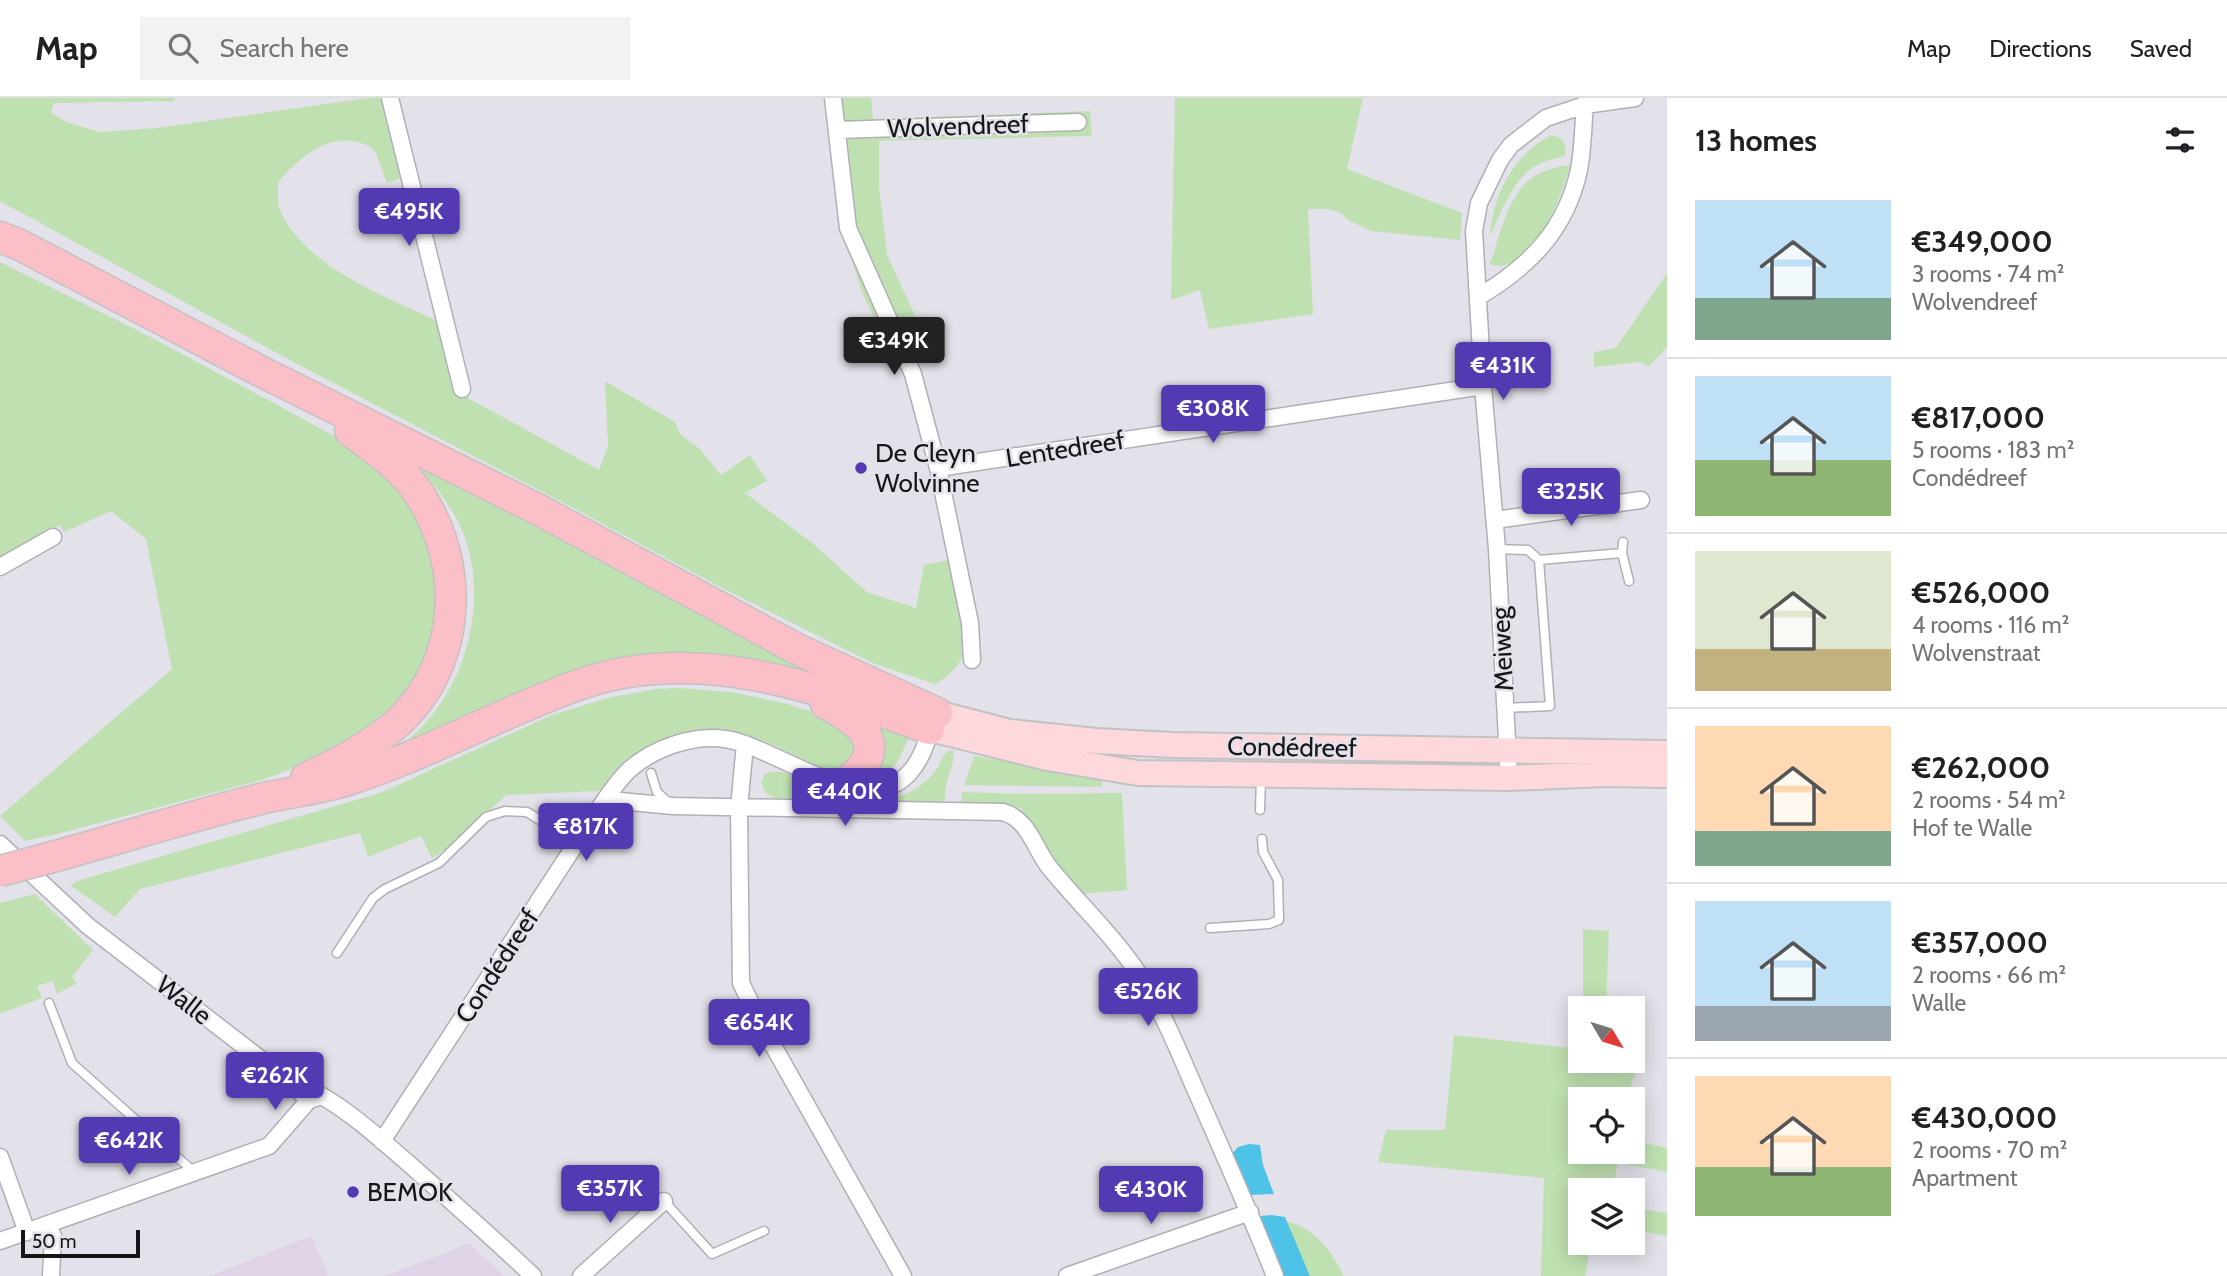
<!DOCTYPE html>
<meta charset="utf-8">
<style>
:root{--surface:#fff;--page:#f2f2f2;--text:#202124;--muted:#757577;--line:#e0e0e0;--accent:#533ab2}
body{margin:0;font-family:Cabin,sans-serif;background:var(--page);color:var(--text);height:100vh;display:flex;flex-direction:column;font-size:26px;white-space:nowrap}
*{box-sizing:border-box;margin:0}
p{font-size:23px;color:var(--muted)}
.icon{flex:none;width:38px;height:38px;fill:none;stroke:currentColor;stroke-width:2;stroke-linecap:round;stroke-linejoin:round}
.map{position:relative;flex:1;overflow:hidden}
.panel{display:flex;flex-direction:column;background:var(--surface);width:560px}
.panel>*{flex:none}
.needle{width:46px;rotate:128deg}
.tools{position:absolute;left:1568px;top:898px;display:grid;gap:14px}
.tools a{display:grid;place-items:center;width:77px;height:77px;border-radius:0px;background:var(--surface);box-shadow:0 4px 18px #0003;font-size:35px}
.scale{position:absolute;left:21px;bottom:18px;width:119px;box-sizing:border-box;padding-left:7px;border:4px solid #161618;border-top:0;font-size:19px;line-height:24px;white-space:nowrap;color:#161618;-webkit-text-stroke:5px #e3e1e9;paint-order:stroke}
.price{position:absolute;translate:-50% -60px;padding:0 16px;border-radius:7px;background:var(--accent);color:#fff;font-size:23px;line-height:46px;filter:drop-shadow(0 2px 4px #0008)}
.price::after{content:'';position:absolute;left:50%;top:42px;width:21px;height:16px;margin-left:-10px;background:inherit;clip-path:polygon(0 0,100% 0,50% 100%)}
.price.on{background:#222;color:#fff}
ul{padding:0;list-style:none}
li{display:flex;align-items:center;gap:21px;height:175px;padding:0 28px}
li+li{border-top:2px solid var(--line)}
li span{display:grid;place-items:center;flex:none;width:196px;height:140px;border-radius:0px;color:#555}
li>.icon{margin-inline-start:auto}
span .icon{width:84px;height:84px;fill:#fffc;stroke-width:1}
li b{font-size:30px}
h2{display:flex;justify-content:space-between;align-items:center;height:84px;padding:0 28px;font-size:30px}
header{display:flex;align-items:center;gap:42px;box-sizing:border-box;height:98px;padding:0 35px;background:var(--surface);border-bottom:2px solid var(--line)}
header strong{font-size:33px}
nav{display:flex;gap:38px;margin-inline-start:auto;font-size:24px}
.search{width:490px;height:63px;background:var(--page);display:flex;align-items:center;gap:18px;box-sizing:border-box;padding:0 24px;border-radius:0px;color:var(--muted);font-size:26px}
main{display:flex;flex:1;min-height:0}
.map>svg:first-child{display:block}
.industrial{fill:#e0d3e7}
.green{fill:#bfe1b1}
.water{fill:#4fc2e7}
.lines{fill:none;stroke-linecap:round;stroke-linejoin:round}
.lane-casing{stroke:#b1afb6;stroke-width:11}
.street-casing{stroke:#b1afb6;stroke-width:19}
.primary-casing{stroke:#c2c2c3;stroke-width:28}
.highway-casing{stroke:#c2c2c3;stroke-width:33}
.lane{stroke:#fff;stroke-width:8}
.street{stroke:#fff;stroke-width:16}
.primary{stroke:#fdd9dd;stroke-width:24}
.highway{stroke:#fbbfc7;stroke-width:30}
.highway-bridge-casing{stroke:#c2c2c3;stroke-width:33;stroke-linecap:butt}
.highway-bridge{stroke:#fbbfc7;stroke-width:30}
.poi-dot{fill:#533ab2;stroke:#e3e1e9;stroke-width:2.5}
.labels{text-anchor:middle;stroke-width:5;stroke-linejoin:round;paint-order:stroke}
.street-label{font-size:26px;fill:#161618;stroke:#e3e1e9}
.poi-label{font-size:26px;fill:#161618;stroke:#e3e1e9;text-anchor:start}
</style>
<header>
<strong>Map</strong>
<div class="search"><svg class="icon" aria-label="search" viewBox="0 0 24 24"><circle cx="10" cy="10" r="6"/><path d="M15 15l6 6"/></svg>Search here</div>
<nav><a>Map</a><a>Directions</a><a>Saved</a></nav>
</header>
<main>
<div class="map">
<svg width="1667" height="1178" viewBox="0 0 1667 1178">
<rect width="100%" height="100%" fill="#e3e1e9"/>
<path class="industrial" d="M312 1138 328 1178H209L301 1142Z
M469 1145 504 1178H384L448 1154Z"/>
<path class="green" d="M0 0H174V3L54 5 51 15 66 24 100 34 157 30 368 0H386L403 79 387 85C383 76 380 63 375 54 371 48 363 45 357 44 326 36 295 63 278 85 278 93 277 105 280 112 305 170 389 200 442 225L443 247 457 294 599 372 608 348 605 283 675 324 680 336 699 350 721 377 750 357 767 383 745 395 811 444 867 494 916 510 924 467 949 462C954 484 969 533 964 554 960 568 947 580 935 586L875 566 726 492 562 404 297 266 0 103Z
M827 0H871L873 21 1090 13 1092 38 879 43V88L887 157 920 228 910 236 914 250 892 259 862 194 843 136Z
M1175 0H1363L1347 71 1462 115 1460 142 1371 133 1348 122 1341 115 1329 111H1308L1313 216 1209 231 1200 192 1171 202Z
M1552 37C1564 40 1567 47 1565 58 1557 60 1547 62 1539 66 1513 78 1502 114 1490 138 1493 97 1513 56 1552 37Z
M1570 67C1563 97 1530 181 1489 166 1495 156 1496 145 1500 134 1514 93 1525 73 1570 67Z
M0 164 139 233 270 303 334 338 379 368 403 393 439 469 431 557 393 616 338 653 262 682 57 736 25 743 0 718 172 571 146 441 111 413 64 434 60 427 0 461Z
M1667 175V249L1648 269 1640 264 1594 269V254L1616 250Z
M416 367 880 599 709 561 386 656C393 651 402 647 409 641 466 593 491 502 462 432 451 407 434 386 416 367Z
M678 590 731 594 784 605 847 625 863 646 841 675 830 674C807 664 784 651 761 642 713 625 657 632 619 668 612 676 605 685 599 693L506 697 452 747 432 760 421 738 368 759 360 735 140 791 115 819 70 787 80 782 380 695 552 617 607 600 656 591Z
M866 621 909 638C899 665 893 678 862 680Z
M953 652C956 667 943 684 945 701L941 704 773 700 766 695 761 685 765 676C785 666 821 692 842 698 858 702 875 702 891 700 907 698 923 688 933 676 941 668 941 654 953 652Z
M974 658 1102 679V689L964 687Z
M962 694 1021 696 1122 695 1127 792 1081 796 1063 780 1021 710 961 705Z
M35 796 93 852 72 879 77 885 57 896 53 883 37 888 42 900 0 916V805Z
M1583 831 1609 833 1606 910H1583Z
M1454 937 1580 951V962H1633V957L1643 958 1625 1001H1580V1054H1633V1042L1667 1050V1074L1618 1065 1612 1092H1580V1144L1591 1145 1585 1178H1541L1544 1080 1378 1064 1386 1032H1445Z
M1633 1110 1667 1115V1138L1633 1132Z
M1259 1120C1304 1120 1324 1139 1344 1178H1284Z"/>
<path class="water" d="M1249 1046 1260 1047 1263 1067 1274 1096 1249 1097 1231 1057 1238 1049Z
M1271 1117 1285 1119 1310 1178H1284L1258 1121 1261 1118Z"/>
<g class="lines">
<g class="lane-casing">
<path id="lane" d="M1623 444 1622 455 1629 483
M1497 451 1528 452 1539 462 1550 608 1505 610
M1539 462 1622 455
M651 675 657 694 670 706
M1260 712 1261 680
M1210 830 1269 826 1279 822 1278 782 1263 754 1262 741
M337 855 373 800 385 791 439 765 486 719 505 713 527 714 577 745
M49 905 72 965 194 1074
M664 1103 712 1156 764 1133"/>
</g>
<g class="street-casing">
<path id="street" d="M390 0 462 291
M833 0 848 130 913 276 938 370 970 525 972 562
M838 32 1078 24
M1478 199C1529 169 1566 132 1579 72 1583 51 1583 28 1585 7
M938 370 1483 288
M1495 422 1641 402
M0 469 53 439
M745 646 739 710 741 885 762 928 903 1178
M1509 680 1497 451 1483 288 1474 133 1479 105 1500 62 1511 47 1546 20 1585 7 1635 0
M620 703 673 708 1003 714C1028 721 1034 749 1049 769 1079 806 1114 838 1140 878 1163 914 1179 954 1196 993 1223 1054 1250 1115 1275 1178
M0 746 88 828 267 966 309 1002 322 998C353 1016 380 1041 408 1065 450 1102 492 1139 533 1178
M382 1043 594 718C605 702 616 684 630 671 654 650 694 636 725 641 774 647 867 725 910 674 922 661 927 642 933 626
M0 1059 27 1134
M48 1127 53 1138 51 1178
M0 1143 269 1048 309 1002
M581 1178 664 1103
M1067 1178 1250 1114"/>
</g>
<g class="primary-casing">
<path id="primary" d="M937 615 1010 634 1096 643 1173 647 1667 655
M931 631 1048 660 1138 675 1509 680 1605 676 1667 677"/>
</g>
<g class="highway-casing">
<path id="highway" d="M0 139 20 147 264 275 539 412 797 551 937 615
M826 606C851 619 887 640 860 672 855 677 849 682 843 687
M306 680C336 666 368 650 394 628 467 565 467 453 408 381 392 363 370 347 350 333
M56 758C124 739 192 718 260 701 289 694 320 691 348 682 429 656 503 613 584 585 699 546 821 590 929 631"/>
</g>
<use href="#lane" class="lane"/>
<use href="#street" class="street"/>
<use href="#primary" class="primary"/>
<use href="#highway" class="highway"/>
<g class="highway-bridge-casing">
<path id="highway-bridge" d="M0 773 56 758"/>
</g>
<use href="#highway-bridge" class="highway-bridge"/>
</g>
<g class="poi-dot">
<circle cx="861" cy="370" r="7"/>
<circle cx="353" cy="1094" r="7"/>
</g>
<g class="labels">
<g class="street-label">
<text transform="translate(958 28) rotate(-2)" y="9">Wolvendreef</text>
<text transform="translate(1065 351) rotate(-9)" y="9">Lentedreef</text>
<text transform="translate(1502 551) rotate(-93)" y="9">Meiweg</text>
<text transform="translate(1292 649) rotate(1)" y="9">Condédreef</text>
<text transform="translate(497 868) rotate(-57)" y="9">Condédreef</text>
<text transform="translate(184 902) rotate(38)" y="9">Walle</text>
</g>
<g class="poi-label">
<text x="875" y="364">De Cleyn<tspan x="875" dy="30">Wolvinne</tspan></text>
<text x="367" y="1103">BEMOK</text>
</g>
</g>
</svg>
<div class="tools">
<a><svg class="needle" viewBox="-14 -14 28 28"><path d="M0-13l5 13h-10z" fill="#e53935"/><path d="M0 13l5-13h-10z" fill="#757577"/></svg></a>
<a><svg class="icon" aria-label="locate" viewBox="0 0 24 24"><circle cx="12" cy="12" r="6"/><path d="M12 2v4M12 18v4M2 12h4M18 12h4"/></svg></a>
<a><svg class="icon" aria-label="layers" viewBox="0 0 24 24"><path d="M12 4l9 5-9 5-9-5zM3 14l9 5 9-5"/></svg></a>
</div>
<div class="scale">50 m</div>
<b class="price" style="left:409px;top:150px">€495K</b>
<b class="price on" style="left:894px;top:279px">€349K</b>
<b class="price" style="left:1503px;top:304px">€431K</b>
<b class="price" style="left:1213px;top:347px">€308K</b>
<b class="price" style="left:1571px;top:430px">€325K</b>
<b class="price" style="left:845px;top:730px">€440K</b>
<b class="price" style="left:586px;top:765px">€817K</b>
<b class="price" style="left:1148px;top:930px">€526K</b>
<b class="price" style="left:759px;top:961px">€654K</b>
<b class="price" style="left:275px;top:1014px">€262K</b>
<b class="price" style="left:129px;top:1079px">€642K</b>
<b class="price" style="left:610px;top:1127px">€357K</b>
<b class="price" style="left:1151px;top:1128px">€430K</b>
</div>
<section class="panel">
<h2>13 homes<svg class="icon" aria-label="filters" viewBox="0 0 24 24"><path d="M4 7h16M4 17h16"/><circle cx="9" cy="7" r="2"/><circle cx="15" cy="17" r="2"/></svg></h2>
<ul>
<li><span style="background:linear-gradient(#bfe0f5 70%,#7fa58c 0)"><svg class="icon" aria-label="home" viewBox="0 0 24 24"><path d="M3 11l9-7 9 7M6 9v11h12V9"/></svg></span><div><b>€349,000</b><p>3 rooms · 74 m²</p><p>Wolvendreef</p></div></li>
<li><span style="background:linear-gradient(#bfe0f5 60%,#8fb573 0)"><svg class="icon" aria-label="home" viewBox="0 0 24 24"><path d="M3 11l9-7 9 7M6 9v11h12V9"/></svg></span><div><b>€817,000</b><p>5 rooms · 183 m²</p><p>Condédreef</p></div></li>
<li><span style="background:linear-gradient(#dfe7d0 70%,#c2b280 0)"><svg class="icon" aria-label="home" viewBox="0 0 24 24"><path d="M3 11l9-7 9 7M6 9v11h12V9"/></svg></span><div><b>€526,000</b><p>4 rooms · 116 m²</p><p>Wolvenstraat</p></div></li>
<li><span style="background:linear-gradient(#ffd9b3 75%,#7fa58c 0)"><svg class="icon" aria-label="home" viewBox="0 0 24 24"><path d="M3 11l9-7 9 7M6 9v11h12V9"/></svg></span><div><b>€262,000</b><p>2 rooms · 54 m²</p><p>Hof te Walle</p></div></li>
<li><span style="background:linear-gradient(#bfe0f5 75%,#9aa5b1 0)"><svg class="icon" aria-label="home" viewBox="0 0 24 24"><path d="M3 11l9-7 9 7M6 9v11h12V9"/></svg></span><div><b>€357,000</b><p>2 rooms · 66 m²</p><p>Walle</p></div></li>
<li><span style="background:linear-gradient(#ffd9b3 65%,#8fb573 0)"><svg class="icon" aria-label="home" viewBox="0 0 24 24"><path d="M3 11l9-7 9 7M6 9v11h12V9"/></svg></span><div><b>€430,000</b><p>2 rooms · 70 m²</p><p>Apartment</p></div></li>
</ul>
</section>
</main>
